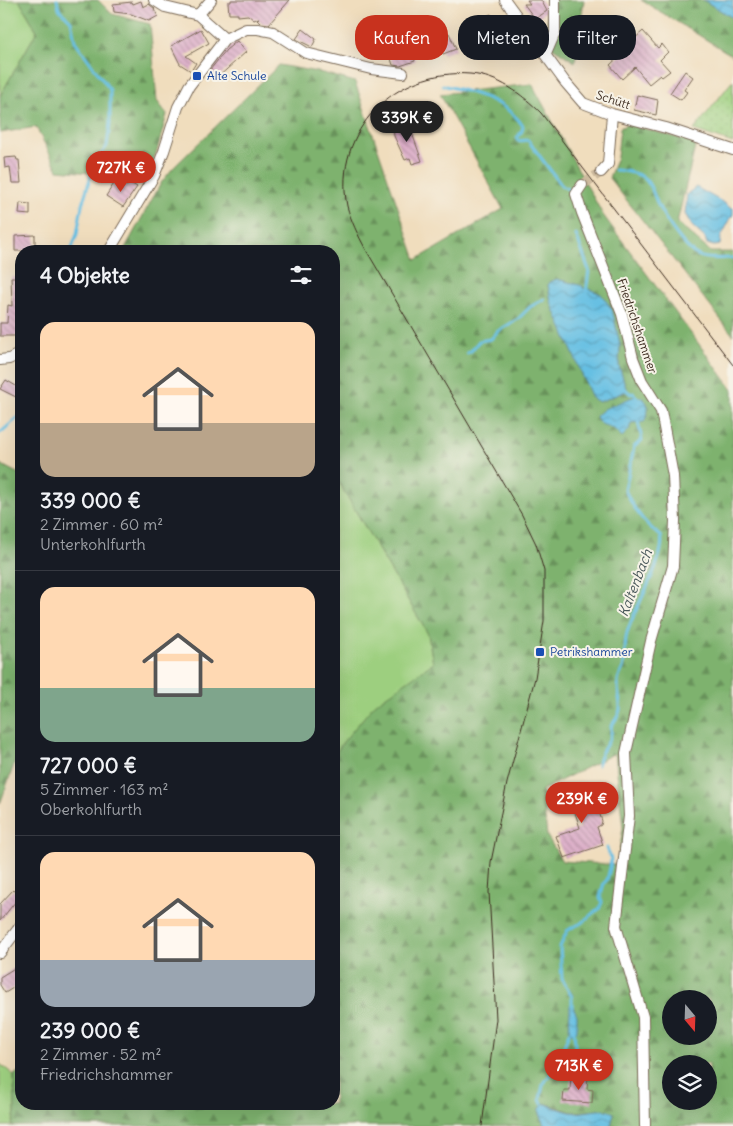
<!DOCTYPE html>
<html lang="de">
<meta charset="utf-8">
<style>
:root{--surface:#171b24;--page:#20242c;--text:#f1f3f6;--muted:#9ea1a6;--line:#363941;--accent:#c8321e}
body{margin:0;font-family:Delius,sans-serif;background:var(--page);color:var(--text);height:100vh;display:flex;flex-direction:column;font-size:19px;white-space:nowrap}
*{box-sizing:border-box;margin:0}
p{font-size:16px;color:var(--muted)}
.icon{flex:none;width:28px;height:28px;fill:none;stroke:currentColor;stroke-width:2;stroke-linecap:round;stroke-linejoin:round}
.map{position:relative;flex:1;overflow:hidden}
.panel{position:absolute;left:15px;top:245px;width:325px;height:865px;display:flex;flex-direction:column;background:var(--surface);border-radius:20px;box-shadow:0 5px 20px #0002}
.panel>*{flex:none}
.top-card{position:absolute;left:355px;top:15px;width:302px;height:45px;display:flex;gap:10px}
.needle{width:32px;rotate:161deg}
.fabs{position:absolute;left:662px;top:990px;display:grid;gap:10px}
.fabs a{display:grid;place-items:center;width:55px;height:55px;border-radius:50%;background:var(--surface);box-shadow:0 5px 20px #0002;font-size:25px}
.price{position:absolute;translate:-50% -42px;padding:0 11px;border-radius:18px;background:var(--accent);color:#fff;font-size:16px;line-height:32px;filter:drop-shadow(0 1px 2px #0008)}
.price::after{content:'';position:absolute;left:50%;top:30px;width:15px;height:11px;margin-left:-8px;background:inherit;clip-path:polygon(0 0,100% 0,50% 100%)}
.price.current{background:#222;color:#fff}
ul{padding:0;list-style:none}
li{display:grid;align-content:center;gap:10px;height:265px;padding:0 25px}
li+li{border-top:1px solid var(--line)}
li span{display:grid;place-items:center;height:155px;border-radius:15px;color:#555}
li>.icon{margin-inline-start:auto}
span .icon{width:90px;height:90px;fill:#fffc;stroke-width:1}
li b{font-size:21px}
h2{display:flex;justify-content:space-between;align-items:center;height:60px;padding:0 25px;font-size:21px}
.tag{padding:0 18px;border-radius:20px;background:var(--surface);box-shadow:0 5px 20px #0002;font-size:18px;line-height:45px}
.tag.current{background:var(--accent);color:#fff}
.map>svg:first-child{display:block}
.grass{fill:#9dcf7f;stroke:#6c7c4e}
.forest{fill:url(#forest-firs);stroke:#5c6e46;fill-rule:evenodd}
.garden{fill:url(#garden-dots);stroke:#6c7c4e}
.water{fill:url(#water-waves);stroke:#507480}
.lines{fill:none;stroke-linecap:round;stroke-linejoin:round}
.stream{stroke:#65bfe3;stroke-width:3}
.building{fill:url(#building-back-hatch)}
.minor-tunnel{stroke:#ccb99d;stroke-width:10;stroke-dasharray:10 5;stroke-linecap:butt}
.minor-casing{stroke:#7a6956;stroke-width:12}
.minor{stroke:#fff;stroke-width:10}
.tram{stroke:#3b2a1e;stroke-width:1}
.transit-dot{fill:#1a4fb4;stroke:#f7f3e8;stroke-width:2}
.labels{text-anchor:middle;stroke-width:4;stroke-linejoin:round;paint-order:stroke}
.transit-label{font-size:12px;fill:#164399;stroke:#f7f3e8;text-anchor:start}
.street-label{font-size:12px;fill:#3b2a1e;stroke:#f7f3e8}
.water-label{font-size:14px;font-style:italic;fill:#485759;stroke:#f7f3e8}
</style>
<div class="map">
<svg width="733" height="1126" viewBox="0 0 733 1126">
<defs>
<pattern id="forest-firs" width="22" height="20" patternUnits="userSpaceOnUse" patternTransform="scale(1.25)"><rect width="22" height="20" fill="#7eb26e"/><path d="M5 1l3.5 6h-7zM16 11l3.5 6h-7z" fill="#68915a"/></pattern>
<pattern id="garden-dots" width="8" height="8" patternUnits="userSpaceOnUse" patternTransform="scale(1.25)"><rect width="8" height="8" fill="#9dcf7f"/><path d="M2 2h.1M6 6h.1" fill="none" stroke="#88b26d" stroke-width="1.8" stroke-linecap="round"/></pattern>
<pattern id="water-waves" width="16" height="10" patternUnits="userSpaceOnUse" patternTransform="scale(1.25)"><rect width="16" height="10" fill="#65bfe3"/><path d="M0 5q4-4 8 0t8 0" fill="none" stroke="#549bb7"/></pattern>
<pattern id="building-back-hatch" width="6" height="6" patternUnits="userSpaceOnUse" patternTransform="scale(1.25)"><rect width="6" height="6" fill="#dbabc7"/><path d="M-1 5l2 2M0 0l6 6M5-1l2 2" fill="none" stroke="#b38ba1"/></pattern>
</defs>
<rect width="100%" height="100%" fill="#f7f3e8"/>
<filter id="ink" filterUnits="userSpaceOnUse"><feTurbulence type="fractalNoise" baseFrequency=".02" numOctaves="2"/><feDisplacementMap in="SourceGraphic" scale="10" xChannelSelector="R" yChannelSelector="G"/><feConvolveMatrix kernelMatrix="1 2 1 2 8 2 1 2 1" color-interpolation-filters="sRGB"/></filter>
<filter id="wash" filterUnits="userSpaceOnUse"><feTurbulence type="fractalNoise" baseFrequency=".0096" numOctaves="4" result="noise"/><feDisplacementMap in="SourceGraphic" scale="20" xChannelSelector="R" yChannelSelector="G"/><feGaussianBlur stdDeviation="1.12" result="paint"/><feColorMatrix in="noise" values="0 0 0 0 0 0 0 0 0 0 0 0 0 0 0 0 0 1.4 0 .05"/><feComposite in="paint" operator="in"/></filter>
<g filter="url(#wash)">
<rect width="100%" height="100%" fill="#f0ddbd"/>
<path class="grass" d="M0 0H19L37 31 0 96Z
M334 474 428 634 433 663 414 677 343 742 334 756Z
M0 1064 14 1075 15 1113 12 1126H0Z"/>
<path class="forest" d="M19 0H98L112 14 150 24 157 101 167 114 157 151 145 178 58 170 36 127 0 133V96L37 31Z
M549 0H584L575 62 546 43Z
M641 0H703L733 18V56Z
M279 65 323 73 355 82 416 260 503 209 440 94 532 84 603 215 733 390V1126H611L614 1113 601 1110 572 1112 544 1103 539 1110 544 1126H12L15 1113 14 1075 21 1070V1104H334V756L343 742 375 704 433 663 428 634 334 474V251H127L124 250 161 183 173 168ZM564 281 582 286V288L587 290 615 320 617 336 620 344 619 366 627 391 599 402 551 302 548 285 549 282ZM615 753 623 828 617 865 562 861 547 836 542 790ZM671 999H709V1036H671ZM671 1064H709V1101H671Z
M628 124 696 143 677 223 711 252H733V335L609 178 617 157 620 128Z
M0 464 21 475V745L0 804Z"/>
<path class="garden" d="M733 80V143L694 130Z"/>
<path class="water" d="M703 0H733V18Z
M696 187 726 204 729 207 733 208V214L721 237 720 245 714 246 707 244 705 238 692 226 685 214 687 194Z
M557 279 583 286V288L589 289 601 294 612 309 620 344 619 366 627 391 599 402 592 398 551 302 548 285 549 282Z
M635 396C651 398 650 411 644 422L631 423 629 430 622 437C619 434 616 430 612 428 604 424 599 426 596 416L604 409Z
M572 1004 577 1015V1031L570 1034 569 1033 570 1005Z
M544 1103C552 1106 561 1110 570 1112 585 1115 600 1105 614 1113L611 1126H544L539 1110Z"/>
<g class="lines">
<path class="stream" d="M57 0 59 9 71 21 75 41 110 90V124L107 146 94 165 82 205 77 234 71 251
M443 85C473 93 505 99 523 126L522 131 517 138 518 141 528 140 530 143 562 186 570 190
M615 170C624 171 637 172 644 178 652 185 654 196 658 205 664 218 686 251 699 256 708 260 723 258 733 258
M576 235 589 270 586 293
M467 353 471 351 479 341 491 339 498 331 518 319 530 307 544 299
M625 389 631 394 633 393 637 397
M0 433 21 415
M598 765C598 750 614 742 611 726 627 706 617 704 618 682 618 677 621 673 623 668 626 657 624 644 627 633 633 610 667 557 661 536 645 525 633 508 625 490L634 447 642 440 638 421
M572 1007V997L562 979 560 947 567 931 573 927 582 923 592 914 599 909 602 902 600 897 604 883 607 880 610 868 611 859 607 848
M570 1073 575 1045 574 1030
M542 1104 540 1099 543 1085 558 1062 569 1033"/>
</g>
<g id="blocks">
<path class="building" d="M231 0H290L269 24 261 23 257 19 259 18 254 20 248 15 238 16V14H229L228 2H231Z
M527 0H541L547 11 535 19 524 4H530Z
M141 1 143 7 149 4 155 9 154 10 158 16 149 21 131 14 114 12 113 4 132 2 133 4Z
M491 14 499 34 495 35 500 47 494 49 487 48 479 28 482 26 480 19Z
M379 26 392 49 412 45 415 61 400 66 393 65 389 53 380 55 371 39 362 45 357 37 373 27Z
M201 29 209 43 186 56 196 63 191 71 180 64 171 46Z
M303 29 316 39 312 47 296 39Z
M643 31 658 48 662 44 668 52 660 60 670 71 662 77 660 75 649 84 635 67 622 79 610 65 623 53 621 51Z
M449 33 456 49 443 54 436 38Z
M237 41 246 52 217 78 210 70 226 50Z
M685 71 693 77 684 90 687 92 681 100 670 93Z
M637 95 658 100 656 115 634 110Z
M408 122 422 161 412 164 410 158 405 160 394 136 393 127Z
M16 157 17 160H19L21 183H12L10 167 5 168 4 158Z
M117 179 127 186 129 182 137 187 123 207 106 196Z
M20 203 30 204V215L19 214Z
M35 235V251H15V236Z
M11 277H21V336H0V323H7L8 305 12 306Z
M6 380 21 389 18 398 0 389Z
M590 784 602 821 601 825 597 827 603 845 564 858 556 836 580 828 568 791Z
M21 885V906L16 901 0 921V904L13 890 15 892Z
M21 964V983L5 993 0 985V977Z
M571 1076 588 1077 587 1089 593 1090 592 1103 563 1101 564 1090H570Z"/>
</g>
</g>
<g filter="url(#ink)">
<use href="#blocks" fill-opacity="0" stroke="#7a6956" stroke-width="1"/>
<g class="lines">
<path class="minor-tunnel" d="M582 185 601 172"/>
<g class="minor-casing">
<path id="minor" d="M154 0 165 7 198 15 225 39
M505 0 565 82 583 103 612 114 666 128 733 150
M198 15 211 0
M546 54 555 33V0
M601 172 608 164 612 114
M582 185 576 194 582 213 622 314 633 358 642 381 661 411 673 476 675 521 673 566 651 641 626 753 629 816 616 926 643 1017 645 1126
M109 251 154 176 164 151 178 107 189 86 225 39 246 29H258L273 32 306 53 371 69 403 73
M0 360 9 359 21 353
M0 953 21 925"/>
</g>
<use href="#minor" class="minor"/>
<path class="tram" d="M482 1126 496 1019 489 892 491 862 507 783 535 678 544 621V571L536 544 522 515 365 248C358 235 351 221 347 206 332 131 396 68 470 74 498 76 522 94 541 113L733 365"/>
</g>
</g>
<g class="transit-dot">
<rect x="192" y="71" width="10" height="10" rx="2.5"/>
<rect x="535" y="647" width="10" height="10" rx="2.5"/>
</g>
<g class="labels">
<g class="transit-label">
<text x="207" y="80">Alte Schule</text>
<text x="550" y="656">Petrikshammer</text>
</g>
<g class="street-label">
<text transform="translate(613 100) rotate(18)" y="4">Schütt</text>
<text transform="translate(637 326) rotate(71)" y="4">Friedrichshammer</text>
</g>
<g class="water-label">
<text transform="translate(635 583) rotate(-69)" y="5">Kaltenbach</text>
</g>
</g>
</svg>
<div class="fabs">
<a><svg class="needle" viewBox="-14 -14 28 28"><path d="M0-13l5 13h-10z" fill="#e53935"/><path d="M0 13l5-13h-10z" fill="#9ea1a6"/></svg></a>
<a><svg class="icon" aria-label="layers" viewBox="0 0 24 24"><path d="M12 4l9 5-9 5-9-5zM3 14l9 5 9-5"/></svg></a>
</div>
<b class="price current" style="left:407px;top:143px">339K €</b>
<b class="price" style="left:121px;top:193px">727K €</b>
<b class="price" style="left:582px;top:824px">239K €</b>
<b class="price" style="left:579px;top:1091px">713K €</b>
<div class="top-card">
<a class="tag current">Kaufen</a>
<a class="tag">Mieten</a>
<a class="tag">Filter</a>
</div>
<section class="panel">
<h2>4 Objekte<svg class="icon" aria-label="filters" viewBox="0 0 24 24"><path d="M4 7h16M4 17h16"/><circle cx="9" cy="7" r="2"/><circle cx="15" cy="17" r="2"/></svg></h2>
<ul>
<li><span style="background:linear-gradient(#ffd9b3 65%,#b9a48a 0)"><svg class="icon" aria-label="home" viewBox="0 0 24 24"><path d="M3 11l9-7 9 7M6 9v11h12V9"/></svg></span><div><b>339 000 €</b><p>2 Zimmer · 60 m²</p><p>Unterkohlfurth</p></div></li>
<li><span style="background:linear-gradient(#ffd9b3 65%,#7fa58c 0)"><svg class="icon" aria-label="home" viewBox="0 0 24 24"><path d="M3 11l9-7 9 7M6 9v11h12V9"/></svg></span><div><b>727 000 €</b><p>5 Zimmer · 163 m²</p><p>Oberkohlfurth</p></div></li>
<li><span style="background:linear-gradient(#ffd9b3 70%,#9aa5b1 0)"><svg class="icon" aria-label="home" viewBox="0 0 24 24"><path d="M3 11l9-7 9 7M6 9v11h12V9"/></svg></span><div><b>239 000 €</b><p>2 Zimmer · 52 m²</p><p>Friedrichshammer</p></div></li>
</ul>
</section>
</div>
